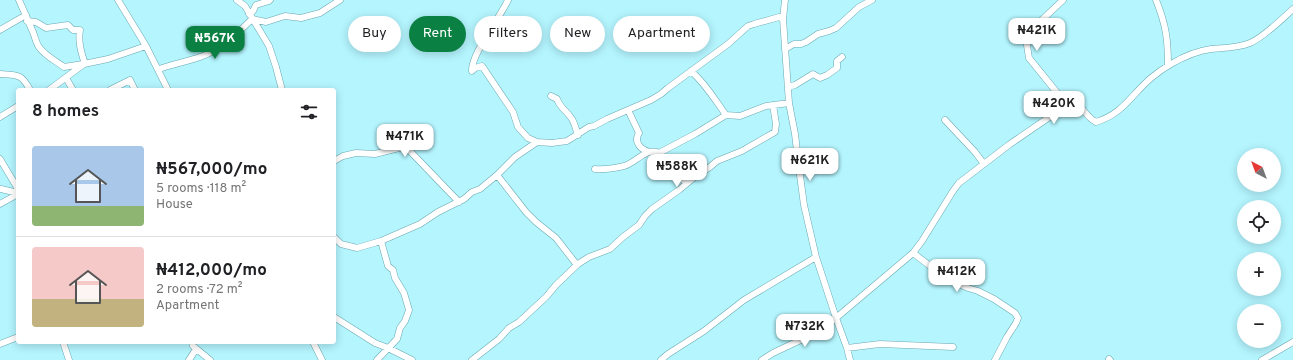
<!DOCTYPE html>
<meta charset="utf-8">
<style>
:root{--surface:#fff;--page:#f6f6f6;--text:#202124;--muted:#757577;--line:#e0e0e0;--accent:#0b8043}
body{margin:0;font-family:Overpass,sans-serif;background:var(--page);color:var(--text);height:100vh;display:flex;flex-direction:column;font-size:15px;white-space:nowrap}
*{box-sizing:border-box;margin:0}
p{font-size:13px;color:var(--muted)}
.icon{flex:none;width:22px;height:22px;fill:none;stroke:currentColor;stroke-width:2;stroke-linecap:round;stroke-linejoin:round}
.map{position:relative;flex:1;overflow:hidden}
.drawer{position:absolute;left:16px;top:88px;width:320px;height:256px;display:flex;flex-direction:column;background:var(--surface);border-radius:4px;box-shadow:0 2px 10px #0003}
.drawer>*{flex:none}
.top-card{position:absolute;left:348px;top:16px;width:380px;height:36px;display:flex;gap:8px}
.needle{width:26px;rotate:319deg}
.fabs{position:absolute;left:1237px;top:148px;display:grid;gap:8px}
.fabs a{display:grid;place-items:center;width:44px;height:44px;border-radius:50%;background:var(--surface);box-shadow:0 2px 10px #0003;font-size:20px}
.price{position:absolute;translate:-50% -34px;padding:0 9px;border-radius:8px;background:#fff;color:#222;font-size:13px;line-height:26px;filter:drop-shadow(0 1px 2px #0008)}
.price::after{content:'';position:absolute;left:50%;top:24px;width:12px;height:9px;margin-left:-6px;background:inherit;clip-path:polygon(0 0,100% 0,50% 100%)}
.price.on{background:var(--accent);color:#fff}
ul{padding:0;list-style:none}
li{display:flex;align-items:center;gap:12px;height:100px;padding:0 16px}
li+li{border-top:1px solid var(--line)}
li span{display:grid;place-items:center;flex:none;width:112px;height:80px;border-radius:4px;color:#555}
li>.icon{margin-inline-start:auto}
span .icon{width:48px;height:48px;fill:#fffc;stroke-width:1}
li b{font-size:17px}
h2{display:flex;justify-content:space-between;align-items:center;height:48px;padding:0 16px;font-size:17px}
.tag{padding:0 14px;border-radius:18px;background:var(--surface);box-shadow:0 2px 10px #0003;font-size:14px;line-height:36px}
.tag.on{background:var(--accent);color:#fff}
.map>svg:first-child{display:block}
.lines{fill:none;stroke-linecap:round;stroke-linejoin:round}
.minor-casing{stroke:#68a7b0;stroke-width:7}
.minor{stroke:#fff;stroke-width:6}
</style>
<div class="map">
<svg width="1293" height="360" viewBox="0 0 1293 360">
<rect width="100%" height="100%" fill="#b4f5fe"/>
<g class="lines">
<g class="minor-casing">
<path id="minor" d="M19 0C24 11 28 21 33 32 35 37 36 43 39 47 45 56 56 61 64 67L83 64
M118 0 146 46 168 90
M237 0 245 6 269 46 276 67 282 90
M508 0C500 18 471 54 472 71L475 68 482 66 513 112 518 127 528 138 537 142
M785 0 783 19 789 103 795 134 799 168 804 205 816 257 836 318 847 348 850 360
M1063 0 1028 33 1026 39 1029 58 1067 105
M1156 0C1166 25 1168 39 1168 66
M249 14 253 11 256 5 269 1 270 0
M27 21 36 22 46 28 68 25 73 30H80C78 42 81 52 85 64
M0 30 26 15
M785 49 794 44H801L806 42 818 34 829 31 836 28 859 7 872 0
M159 69C172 64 186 62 200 57 221 50 237 34 252 19L266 22 285 16 301 18 320 13 340 0
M691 71C706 84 715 100 726 115
M0 74C18 75 22 74 30 90
M66 78 73 90
M788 87 795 85 813 74 820 78 827 75 837 68V61L842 57
M49 90 84 64 108 59 146 46
M110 90 130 80 135 90
M551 96 557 99C560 108 567 111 572 119 575 124 576 130 578 135
M628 110 639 133C633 142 641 150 650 152
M0 117 18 106
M945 120 975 152 984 164
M659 153C658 169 668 176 683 180L696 171
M0 159 18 189
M334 161 343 156 356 153 375 154 403 147 408 149 459 202
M595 169C604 170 615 168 624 166 634 164 648 146 659 153L695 134 726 115 740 116 766 106 789 103
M497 175 526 212 536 222 556 238 577 265
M1 189 18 193
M0 204 18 194
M334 237 341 244 357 248 381 241
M913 253 946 278 968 288 978 291 994 299 1015 313 1018 318 1016 323 1007 337 995 360
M334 317 375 343 388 348 412 360
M63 342 69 360
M192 342 193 346 210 360
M313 342 322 360
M0 344 18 337
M847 348 880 344 953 347
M1109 359 1110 360
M189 360 196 349
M377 360 397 339 400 328 405 321 409 310 404 293 395 278 393 270 388 266 381 241 420 224 438 212 464 199 472 192 480 189 497 175 515 157 537 142 552 143 567 141 589 127 594 126 607 119 651 100 661 94 668 88 728 44 748 26 754 24 779 17 783 19
M472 360 499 339 509 328 519 322 546 297 556 285 578 264 589 257 610 249 623 237 639 225 645 216 652 209 679 190 697 175 710 167 717 161 742 151 775 132 776 124 773 105
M661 360 668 354 704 331 744 300 816 257
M762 360 773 353 809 336 836 318 913 253 922 241 953 191 959 183 1010 144 1067 105 1074 101C1083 107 1086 117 1096 122 1123 114 1131 95 1151 78 1157 73 1164 68 1171 64 1183 57 1196 51 1211 49 1223 48 1238 48 1250 43 1264 37 1282 19 1293 9
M1262 360 1293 342"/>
</g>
<use href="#minor" class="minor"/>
</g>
</svg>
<div class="fabs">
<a><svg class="needle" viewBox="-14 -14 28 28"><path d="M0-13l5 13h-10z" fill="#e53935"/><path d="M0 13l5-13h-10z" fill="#757577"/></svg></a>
<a><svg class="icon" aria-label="locate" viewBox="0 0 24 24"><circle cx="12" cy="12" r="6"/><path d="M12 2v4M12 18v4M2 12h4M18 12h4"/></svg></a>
<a>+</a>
<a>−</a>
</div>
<b class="price" style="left:1037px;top:52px">₦421K</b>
<b class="price on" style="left:215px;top:60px">₦567K</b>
<b class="price" style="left:1054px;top:125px">₦420K</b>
<b class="price" style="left:405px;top:158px">₦471K</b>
<b class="price" style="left:810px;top:182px">₦621K</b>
<b class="price" style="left:677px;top:188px">₦588K</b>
<b class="price" style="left:957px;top:293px">₦412K</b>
<b class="price" style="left:805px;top:348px">₦732K</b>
<div class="top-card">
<a class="tag">Buy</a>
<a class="tag on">Rent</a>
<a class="tag">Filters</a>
<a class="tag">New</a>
<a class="tag">Apartment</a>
</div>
<section class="drawer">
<h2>8 homes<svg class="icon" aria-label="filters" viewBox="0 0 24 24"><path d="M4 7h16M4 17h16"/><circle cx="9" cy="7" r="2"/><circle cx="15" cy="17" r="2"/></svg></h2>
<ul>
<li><span style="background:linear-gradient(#a9c7e8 75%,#8fb573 0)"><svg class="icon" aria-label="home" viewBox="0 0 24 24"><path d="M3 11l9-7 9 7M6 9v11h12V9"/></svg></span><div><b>₦567,000/mo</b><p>5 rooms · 118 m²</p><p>House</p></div></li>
<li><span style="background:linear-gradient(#f6c9c9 65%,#c2b280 0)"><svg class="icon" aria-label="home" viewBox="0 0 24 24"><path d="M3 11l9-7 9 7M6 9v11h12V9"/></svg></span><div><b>₦412,000/mo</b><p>2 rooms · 72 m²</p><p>Apartment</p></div></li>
</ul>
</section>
</div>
